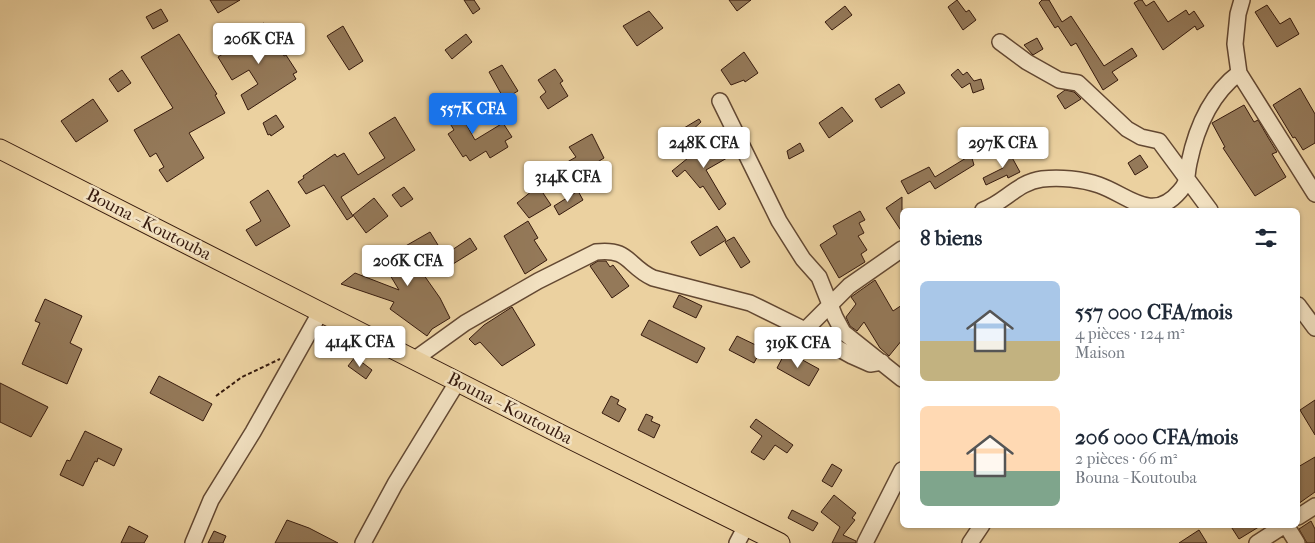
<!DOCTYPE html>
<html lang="fr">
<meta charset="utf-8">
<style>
:root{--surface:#fff;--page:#f2f2f3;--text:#1f2937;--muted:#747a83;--accent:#1a73e8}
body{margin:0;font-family:"IM FELL French Canon",serif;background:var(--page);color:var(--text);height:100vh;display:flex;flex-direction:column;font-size:19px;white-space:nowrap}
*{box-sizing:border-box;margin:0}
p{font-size:16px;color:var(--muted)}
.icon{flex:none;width:28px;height:28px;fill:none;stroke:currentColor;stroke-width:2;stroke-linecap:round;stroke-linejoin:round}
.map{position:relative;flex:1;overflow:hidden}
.drawer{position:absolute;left:900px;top:208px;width:400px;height:320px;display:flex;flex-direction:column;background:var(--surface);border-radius:8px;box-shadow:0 1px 4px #0004}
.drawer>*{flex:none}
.price{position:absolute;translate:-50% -42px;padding:0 11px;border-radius:5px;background:#fff;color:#222;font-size:16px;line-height:32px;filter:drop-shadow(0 1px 2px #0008)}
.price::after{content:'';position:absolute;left:50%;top:30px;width:15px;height:11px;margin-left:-8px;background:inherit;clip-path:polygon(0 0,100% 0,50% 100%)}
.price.active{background:var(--accent);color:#fff}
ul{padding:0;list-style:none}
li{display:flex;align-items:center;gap:15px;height:125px;padding:0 20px}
li span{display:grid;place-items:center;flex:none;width:140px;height:100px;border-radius:8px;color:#555}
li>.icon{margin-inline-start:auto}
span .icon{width:60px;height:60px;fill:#fffc;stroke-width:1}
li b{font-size:21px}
h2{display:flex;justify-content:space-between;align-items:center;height:60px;padding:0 20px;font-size:21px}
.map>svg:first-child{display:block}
.building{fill:#947959;stroke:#361a0d}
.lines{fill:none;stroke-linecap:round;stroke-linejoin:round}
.minor-casing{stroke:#634832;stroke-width:18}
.major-casing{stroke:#361a0d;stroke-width:21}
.path{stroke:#361a0d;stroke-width:2;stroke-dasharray:4 2.5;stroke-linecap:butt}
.minor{stroke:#f2e1c1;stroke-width:15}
.major{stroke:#ebd1a0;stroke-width:19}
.labels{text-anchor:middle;stroke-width:5;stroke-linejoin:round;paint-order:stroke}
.street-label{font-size:18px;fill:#361a0d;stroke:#f2e1c1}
</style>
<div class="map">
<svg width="1315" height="543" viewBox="0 0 1315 543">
<rect width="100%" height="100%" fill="#ebd1a0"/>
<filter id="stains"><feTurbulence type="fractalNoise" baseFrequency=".004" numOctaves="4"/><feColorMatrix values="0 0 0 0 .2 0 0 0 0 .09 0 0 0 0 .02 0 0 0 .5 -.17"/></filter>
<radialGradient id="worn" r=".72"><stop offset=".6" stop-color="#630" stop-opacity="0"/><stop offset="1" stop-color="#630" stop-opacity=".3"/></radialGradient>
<path class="building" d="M210 0H240L218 13Z
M464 0H474L480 9 473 14Z
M729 0H751L737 11Z
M957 0 966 12 969 10 976 20 963 30 948 7Z
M1042 0H1049L1062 22 1071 16 1104 66 1132 48 1137 56 1112 72 1118 80 1103 90 1076 43 1071 46 1058 26 1055 28 1039 3Z
M1139 0H1142L1146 6 1154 1 1168 22 1186 10 1189 15 1194 11 1204 26 1197 30 1195 26 1163 50 1134 3Z
M1267 5 1280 24 1290 18 1299 34 1277 47 1255 12Z
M845 6 852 15 832 30 825 22Z
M161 9 168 21 153 29 146 17Z
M649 11 663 28 637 46 623 26Z
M264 23 284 56 286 55 297 72 293 74 296 79 248 110 241 95 258 84 249 70 232 80 218 57 240 43 237 37Z
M343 26 363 61 349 70 327 36Z
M179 34 217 94 215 95 225 113 189 133 204 158 167 182 159 170 164 167 156 153 150 157 134 130 173 108 141 57Z
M466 34 472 42 452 59 445 50Z
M1037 38 1043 49 1033 55 1024 45Z
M744 52 758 73 745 82 744 80 731 85 721 70Z
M502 65 518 91 504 99 489 72Z
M555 69 563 81 560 83 568 96 548 109 540 97 546 92 538 80Z
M958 69 963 75 967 72 974 81 981 79 984 89 973 93 970 83 962 88 951 75Z
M122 70 131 83 118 92 109 79Z
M899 84 905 93 881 108 875 99Z
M1300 88 1315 114V143L1303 150 1295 137 1293 138 1273 105Z
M1065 90 1074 92 1081 99 1065 109 1057 96Z
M450 96 475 140 503 123 512 137 505 141 508 147 490 158 486 151 470 161 466 155 463 157 448 134 454 130 438 104Z
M93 99 108 121 76 142 61 121Z
M1244 105 1254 122 1258 120 1269 139 1277 152 1272 154 1286 177 1255 196 1223 148 1225 147 1212 123Z
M842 107 853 121 829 138 819 123Z
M276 115 284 127 271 136 270 134 268 135 263 123Z
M395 117 415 150 341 197 353 216 347 220 324 185 306 194 298 182 304 178 303 176 335 154 337 157 344 153 358 175 385 158 369 133Z
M699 119 701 122 690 132 692 136 681 144 674 134Z
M592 134 604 158 570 179 562 165 576 157 569 147Z
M722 142 734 154 706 170 726 204 719 210 703 186 700 188 685 170 677 177 672 171 688 158 681 147 688 143 697 155 702 151 704 153Z
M800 143 804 151 789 159 787 151Z
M1009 152 1020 172 1008 178 1007 175 986 185 983 178 1003 168 997 158Z
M971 155 974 165 935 189 930 181 908 194 901 181 929 167 935 177Z
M1140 155 1148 167 1135 175 1128 163Z
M404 187 413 199 401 207 392 195Z
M539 187 551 205 529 218 517 203 532 191 533 193Z
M268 190 290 226 256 246 246 230 261 221 250 202Z
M578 191 583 200 559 215 554 206Z
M902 197V232L886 208Z
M374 198 388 216 366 233 353 215Z
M860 211 865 220 859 223 864 233 858 236 867 250 861 254 865 262 839 278 820 245 837 234 833 226Z
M528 221 538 238 534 240 547 260 525 274 504 236Z
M717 226 726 240 700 256 691 242Z
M430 232 438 245 414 261 440 298 450 318 432 329 427 336 390 309 394 302 341 284 355 273 399 290 381 260Z
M734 237 750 262 741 268 725 242Z
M470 238 477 249 453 264 446 254Z
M598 261H606L610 267 613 265 629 286 612 298 590 266Z
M875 280 893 311 902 305V340L889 356 880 348 864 322 857 331 850 326 846 317 856 304 851 297Z
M679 295 702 306 696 318 673 307Z
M45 299 82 316 70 343 82 349 67 384 22 364 40 323 35 321Z
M512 307 535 345 502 366 480 342 475 345 469 339 484 325Z
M649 320 705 348 697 363 641 335Z
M737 336 762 348 754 363 729 350Z
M786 351 819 369 809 386 777 368Z
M355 357 372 370 366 379 348 366Z
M159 376 212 404 203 421 150 393Z
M0 383 48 407 31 437 0 422Z
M611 396 619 400 617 404 626 409 619 422 602 413Z
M1315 400V435L1300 410Z
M646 414 653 417 651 421 660 425 654 438 638 430Z
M756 419 793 445 787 453 775 445 764 460 751 452 762 436 750 427Z
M85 431 122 449 114 466 98 458 97 462 95 461 83 486 60 475 67 460 70 461Z
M1315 457V492L1298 504V467Z
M832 464 842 470 832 487 822 481Z
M834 495 856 513 852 518 855 520 843 535 856 541V543H832L840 527 821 512Z
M792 510 818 523 813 531 788 518Z
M287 520 309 528 338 543H275Z
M1311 521 1315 529V543H1307L1299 529Z
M1230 525H1262L1239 539Z
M129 526 148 536 144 543H121Z
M1199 530 1207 543H1179Z
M214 531 226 536 223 543H208Z"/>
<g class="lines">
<g class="minor-casing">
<path id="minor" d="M1242 0 1238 14 1235 44 1239 73 1315 194
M1000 42 1027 62 1059 80 1078 83 1127 129 1141 137 1159 141 1210 210
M720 101 779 221 803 259 819 277 835 317 843 332 902 379
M983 210C1004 203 1018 182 1042 179 1060 177 1082 179 1099 185 1128 195 1152 224 1180 191 1189 181 1186 176 1189 163 1196 129 1211 94 1239 73
M1298 305 1315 328
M805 330 849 286 902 249
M415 359 465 323 538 281 596 252C630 248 627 266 653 278L750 303 805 330 852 356 870 364 882 362
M1298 517 1315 506
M1286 525 1297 543
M193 543 211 500 253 432 321 311
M363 543 395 484 458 381
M737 543 746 526
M865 543 902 470
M970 543 982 525
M1257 543 1285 525"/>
</g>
<g class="major-casing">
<path id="major" d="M0 149 564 436 780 543"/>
</g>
<path class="path" d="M216 396 242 377 280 359"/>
<use href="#minor" class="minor"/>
<use href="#major" class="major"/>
</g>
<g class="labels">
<g class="street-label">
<text transform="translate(149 224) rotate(27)" y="6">Bouna - Koutouba</text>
<text transform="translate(510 408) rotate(27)" y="6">Bouna - Koutouba</text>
</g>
</g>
<rect width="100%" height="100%" filter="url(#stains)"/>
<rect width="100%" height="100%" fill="url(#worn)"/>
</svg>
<b class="price" style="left:259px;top:65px">206K CFA</b>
<b class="price active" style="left:473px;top:135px">557K CFA</b>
<b class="price" style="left:704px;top:169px">248K CFA</b>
<b class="price" style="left:1003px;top:169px">297K CFA</b>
<b class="price" style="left:568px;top:203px">314K CFA</b>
<b class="price" style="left:408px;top:287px">206K CFA</b>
<b class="price" style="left:360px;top:368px">414K CFA</b>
<b class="price" style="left:798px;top:369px">319K CFA</b>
<section class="drawer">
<h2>8 biens<svg class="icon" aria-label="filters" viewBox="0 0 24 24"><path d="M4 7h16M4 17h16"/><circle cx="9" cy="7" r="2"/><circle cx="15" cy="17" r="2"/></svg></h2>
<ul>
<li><span style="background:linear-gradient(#a9c7e8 60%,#c2b280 0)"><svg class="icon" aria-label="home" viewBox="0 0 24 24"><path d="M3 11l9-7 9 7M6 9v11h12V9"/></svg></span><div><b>557 000 CFA/mois</b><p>4 pièces · 124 m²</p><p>Maison</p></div></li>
<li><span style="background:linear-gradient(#ffd9b3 65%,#7fa58c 0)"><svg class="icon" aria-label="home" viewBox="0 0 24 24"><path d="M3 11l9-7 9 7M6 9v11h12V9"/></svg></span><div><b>206 000 CFA/mois</b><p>2 pièces · 66 m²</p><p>Bouna - Koutouba</p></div></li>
</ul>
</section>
</div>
